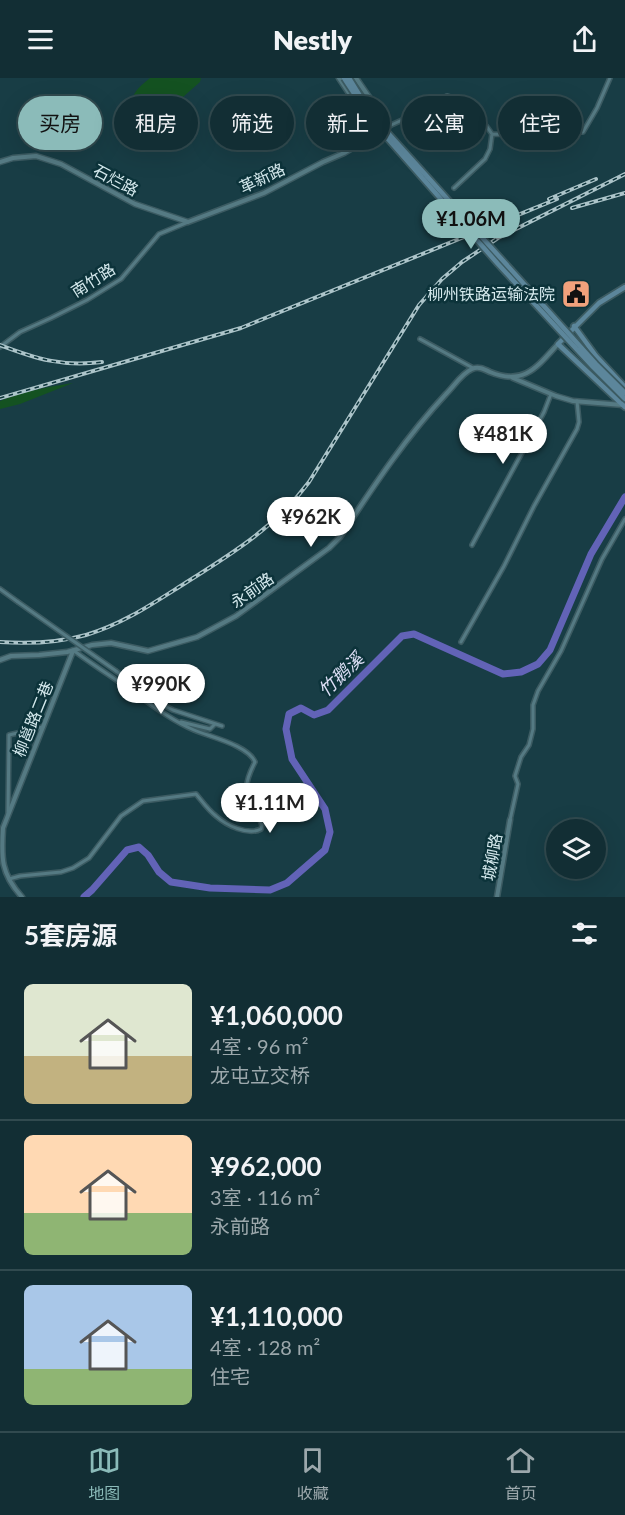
<!DOCTYPE html>
<html lang="zh">
<meta charset="utf-8">
<style>
:root{--surface:#122e34;--page:#1b363c;--text:#f1f3f6;--muted:#9ca8ac;--line:#314a4f;--accent:#8bbbb9}
body{margin:0;font-family:Lato,"Noto Sans SC",sans-serif;background:var(--page);color:var(--text);height:100vh;display:flex;flex-direction:column;font-size:22px;white-space:nowrap}
*{box-sizing:border-box;margin:0}
p{font-size:20px;color:var(--muted)}
.icon{flex:none;width:33px;height:33px;fill:none;stroke:currentColor;stroke-width:2;stroke-linecap:round;stroke-linejoin:round}
.map{position:relative;height:819px;overflow:hidden}
.sheet{display:flex;flex-direction:column;background:var(--surface);flex:1}
.sheet>*{flex:none}
.hud{position:absolute;left:18px;top:18px;width:590px;height:54px;display:flex;gap:12px}
.tools{position:absolute;left:546px;top:741px;display:grid;gap:12px}
.tools a{display:grid;place-items:center;width:60px;height:60px;border-radius:50%;background:var(--surface);box-shadow:0 6px 24px #0002,0 0 0 2px var(--line);font-size:30px}
.price{position:absolute;translate:-50% -51px;padding:0 14px;border-radius:21px;background:#fff;color:#222;font-size:20px;line-height:39px;filter:drop-shadow(0 2px 3px #0008)}
.price::after{content:'';position:absolute;left:50%;top:36px;width:18px;height:14px;margin-left:-9px;background:inherit;clip-path:polygon(0 0,100% 0,50% 100%)}
.price.current{background:var(--accent);color:#111}
ul{padding:0;list-style:none}
li{display:flex;align-items:center;gap:18px;height:150px;padding:0 24px}
li+li{border-top:2px solid var(--line)}
li span{display:grid;place-items:center;flex:none;width:168px;height:120px;border-radius:9px;color:#555}
li>.icon{margin-inline-start:auto}
span .icon{width:72px;height:72px;fill:#fffc;stroke-width:1}
li b{font-size:26px}
h2{display:flex;justify-content:space-between;align-items:center;height:72px;padding:0 24px;font-size:26px}
.tag{padding:0 21px;border-radius:27px;background:var(--surface);box-shadow:0 6px 24px #0002,0 0 0 2px var(--line);font-size:21px;line-height:54px}
.tag.current{background:var(--accent);color:#111}
header{display:flex;justify-content:space-between;align-items:center;height:78px;padding:0 24px;background:var(--surface);font-size:27px;font-weight:800}
.tabs{display:flex;justify-content:space-around;align-items:center;height:84px;border-top:2px solid var(--line);background:var(--surface);font-size:16px;color:var(--muted)}
.tabs a{display:grid;justify-items:center;gap:3px}
.tabs .current{color:var(--accent)}
.map>svg:first-child{display:block}
.green{fill:#145221}
.lines{fill:none;stroke-linecap:round;stroke-linejoin:round}
.river{stroke:#6263b7;stroke-width:7}
.minor-casing{stroke:#3c5b62;stroke-width:6}
.tertiary-casing{stroke:#3c5b62;stroke-width:7}
.secondary-casing{stroke:#3c5b62;stroke-width:8}
.minor{stroke:#557a83;stroke-width:3}
.tertiary{stroke:#557a83;stroke-width:4}
.secondary{stroke:#5c869b;stroke-width:4.5}
.rail-casing{stroke:#acc4c9;stroke-width:4}
.rail{stroke:#0c333a;stroke-width:1.5;stroke-dasharray:4.5;stroke-linecap:butt}
.minor-bridge-casing{stroke:#3c5b62;stroke-width:6;stroke-linecap:butt}
.secondary-bridge-casing{stroke:#3c5b62;stroke-width:8;stroke-linecap:butt}
.minor-bridge{stroke:#557a83;stroke-width:3}
.secondary-bridge{stroke:#5c869b;stroke-width:4.5}
.labels{text-anchor:middle;stroke-width:5;stroke-linejoin:round;paint-order:stroke}
.street-label{font-size:16px;fill:#d6eaee;stroke:#0c333a}
.poi-label{font-size:16px;fill:#d6eaee;stroke:#0c333a;text-anchor:end}
.water-label{font-size:18px;font-style:italic;fill:#dee0f7;stroke:#0c333a}
</style>
<header><svg class="icon" aria-label="menu" viewBox="0 0 24 24"><path d="M4 6h16M4 12h16M4 18h16"/></svg>Nestly<svg class="icon" aria-label="share" viewBox="0 0 24 24"><path d="M12 15V3M7 8l5-5 5 5M5 13v7h14v-7"/></svg></header>
<div class="map">
<svg width="625" height="819" viewBox="0 0 625 819">
<rect width="100%" height="100%" fill="#183d45"/>
<path class="green" d="M150 0H201L200 4 158 41 147 44 131 32C132 14 137 11 150 0Z
M73 305 20 326 0 331V323C24 313 48 309 73 305Z"/>
<g class="lines">
<path class="river" d="M84 819 92 812 127 772 139 769 148 777 159 794 171 804 210 810 270 812 287 805 325 772 330 754 325 731 292 681 286 651 289 636 301 630 314 637 328 632 402 558 414 556 503 596 521 594 538 586 550 572 591 476 625 419"/>
<g class="minor-casing">
<path id="minor" d="M389 48 422 33 437 23 447 18C465 22 482 41 492 56L530 57 558 54H583L597 30 610 0
M454 110 485 81 490 71 492 56
M420 261 473 290
M0 269 20 254 51 240 87 222 121 201 159 156 188 144
M472 467 544 334 551 316
M0 511 18 524
M461 564 504 488 534 428 577 351 579 344 577 323
M116 593 161 626 173 632 222 648
M181 644 210 651 214 647
M8 737 9 657 43 649
M510 742 518 706 515 698 521 679 529 667 533 651V627L538 613 561 573 602 481 625 441
M9 801 20 798 61 794 73 790 89 780 121 738 143 723 196 716C202 723 208 732 216 738 226 747 248 758 261 751L262 747C250 717 238 717 255 684 248 667 210 659 194 652 173 643 153 628 135 615 114 600 93 587 73 572"/>
</g>
<g class="tertiary-casing">
<path id="tertiary" d="M339 0 376 56
M0 84 13 80 36 78 61 86 135 126 188 144 264 115 323 84 344 75 389 48 356 0
M513 300 556 318 573 323 623 327
M0 582 11 578 39 577 67 574 92 567 111 565 148 573 197 559 236 538 329 470 340 459C373 409 405 360 446 316 454 308 462 295 472 291 478 288 484 291 490 294 524 308 537 289 558 266
M22 819C1 796 1 780 3 750L73 573
M497 819 510 742"/>
</g>
<g class="secondary-casing">
<path id="secondary" d="M625 209 599 225 558 266 625 329
M574 248 596 278 625 309"/>
</g>
<use href="#minor" class="minor"/>
<use href="#tertiary" class="tertiary"/>
<use href="#secondary" class="secondary"/>
<g class="rail-casing">
<path id="rail" d="M549 121 596 101
M572 130 625 115
M0 267C37 281 62 289 102 284
M0 320 241 250 557 121
M0 564C29 566 57 565 86 557 120 547 149 528 179 509 228 478 274 451 309 404L419 227 442 201 462 184 498 160 625 96"/>
</g>
<use href="#rail" class="rail"/>
<g class="minor-bridge-casing">
<path id="minor-bridge" d="M18 524 116 593"/>
</g>
<g class="secondary-bridge-casing">
<path id="secondary-bridge" d="M344 0 359 23 381 53 498 186 593 289 625 321
M349 0 360 18 388 55 533 216 596 286 625 315"/>
</g>
<use href="#minor-bridge" class="minor-bridge"/>
<use href="#secondary-bridge" class="secondary-bridge"/>
</g>
<defs>
<g id="civic-square" transform="scale(1.5)"><rect x="-9" y="-9" width="18" height="18" rx="4" fill="#f1a17c" stroke="#0c333a"/><path d="M-.6-6.5H3V-4.5H.6V-3L4-1V1h2V6H-6V1h2V-1L-.6-3ZM-1.2 2.5V6h2.4V2.5Z" fill="#111"/></g>
</defs>
<g fill-rule="evenodd">
<use href="#civic-square" x="576" y="216"/>
</g>
<g class="labels">
<g class="street-label">
<text transform="translate(262 100) rotate(-25)" y="6">革新路</text>
<text transform="translate(116 102) rotate(28)" y="6">石烂路</text>
<text transform="translate(93 202) rotate(-32)" y="6">南竹路</text>
<text transform="translate(252 512) rotate(-35)" y="6">永前路</text>
<text transform="translate(33 641) rotate(-68)" y="6">柳邕路二巷</text>
<text transform="translate(492 779) rotate(-80)" y="6">城柳路</text>
</g>
<g class="poi-label">
<text x="555" y="222">柳州铁路运输法院</text>
</g>
<g class="water-label">
<text transform="translate(341 597) rotate(-44)" y="6">竹鹅溪</text>
</g>
</g>
</svg>
<div class="tools">
<a><svg class="icon" aria-label="layers" viewBox="0 0 24 24"><path d="M12 4l9 5-9 5-9-5zM3 14l9 5 9-5"/></svg></a>
</div>
<b class="price current" style="left:471px;top:172px">¥1.06M</b>
<b class="price" style="left:503px;top:387px">¥481K</b>
<b class="price" style="left:311px;top:470px">¥962K</b>
<b class="price" style="left:161px;top:637px">¥990K</b>
<b class="price" style="left:270px;top:756px">¥1.11M</b>
<div class="hud">
<a class="tag current">买房</a>
<a class="tag">租房</a>
<a class="tag">筛选</a>
<a class="tag">新上</a>
<a class="tag">公寓</a>
<a class="tag">住宅</a>
</div>
</div>
<section class="sheet">
<h2>5套房源<svg class="icon" aria-label="filters" viewBox="0 0 24 24"><path d="M4 7h16M4 17h16"/><circle cx="9" cy="7" r="2"/><circle cx="15" cy="17" r="2"/></svg></h2>
<ul>
<li><span style="background:linear-gradient(#dfe7d0 60%,#c2b280 0)"><svg class="icon" aria-label="home" viewBox="0 0 24 24"><path d="M3 11l9-7 9 7M6 9v11h12V9"/></svg></span><div><b>¥1,060,000</b><p>4室 · 96 m²</p><p>龙屯立交桥</p></div></li>
<li><span style="background:linear-gradient(#ffd9b3 65%,#8fb573 0)"><svg class="icon" aria-label="home" viewBox="0 0 24 24"><path d="M3 11l9-7 9 7M6 9v11h12V9"/></svg></span><div><b>¥962,000</b><p>3室 · 116 m²</p><p>永前路</p></div></li>
<li><span style="background:linear-gradient(#a9c7e8 70%,#8fb573 0)"><svg class="icon" aria-label="home" viewBox="0 0 24 24"><path d="M3 11l9-7 9 7M6 9v11h12V9"/></svg></span><div><b>¥1,110,000</b><p>4室 · 128 m²</p><p>住宅</p></div></li>
</ul>
</section>
<nav class="tabs">
<a class="current"><svg class="icon" aria-label="map" viewBox="0 0 24 24"><path d="M3 6l6-2 6 2 6-2v14l-6 2-6-2-6 2zM9 4v14M15 6v14"/></svg>地图</a>
<a><svg class="icon" aria-label="saved" viewBox="0 0 24 24"><path d="M7 4h10v16l-5-4-5 4z"/></svg>收藏</a>
<a><svg class="icon" aria-label="home" viewBox="0 0 24 24"><path d="M3 11l9-7 9 7M6 9v11h12V9"/></svg>首页</a>
</nav>
